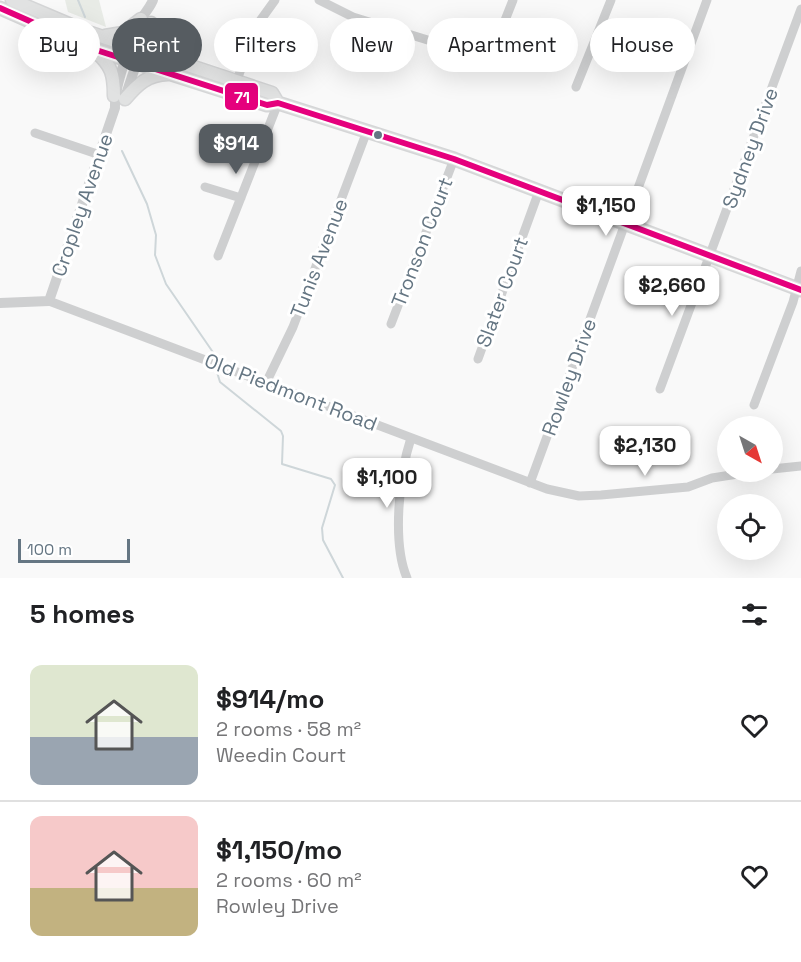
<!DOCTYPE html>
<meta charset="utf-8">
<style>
:root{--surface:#fff;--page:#f2f2f2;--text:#202124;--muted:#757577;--line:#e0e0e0;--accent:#565c61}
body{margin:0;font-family:"Space Grotesk",sans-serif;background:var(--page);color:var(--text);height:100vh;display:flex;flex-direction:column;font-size:22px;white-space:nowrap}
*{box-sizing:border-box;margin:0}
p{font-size:20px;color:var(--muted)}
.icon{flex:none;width:33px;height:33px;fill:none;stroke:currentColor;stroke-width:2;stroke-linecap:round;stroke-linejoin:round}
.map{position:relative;height:578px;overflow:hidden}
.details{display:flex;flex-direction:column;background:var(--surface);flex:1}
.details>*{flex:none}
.top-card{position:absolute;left:18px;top:18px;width:765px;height:54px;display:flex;gap:12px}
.needle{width:39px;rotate:141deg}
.fabs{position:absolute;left:717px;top:416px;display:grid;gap:12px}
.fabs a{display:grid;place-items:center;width:66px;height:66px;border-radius:50%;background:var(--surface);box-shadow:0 6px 24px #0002;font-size:30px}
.scale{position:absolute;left:18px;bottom:15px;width:112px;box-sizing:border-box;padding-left:6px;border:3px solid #657683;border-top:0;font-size:16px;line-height:21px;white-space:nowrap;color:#657683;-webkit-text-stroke:4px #fff;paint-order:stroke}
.price{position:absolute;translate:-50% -51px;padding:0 14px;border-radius:12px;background:#fff;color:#222;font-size:20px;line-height:39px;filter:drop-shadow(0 2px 3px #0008)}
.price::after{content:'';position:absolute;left:50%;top:36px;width:18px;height:14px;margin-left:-9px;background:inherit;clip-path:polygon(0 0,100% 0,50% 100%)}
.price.on{background:var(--accent);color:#fff}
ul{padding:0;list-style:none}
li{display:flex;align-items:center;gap:18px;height:150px;padding:0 30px}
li+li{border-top:2px solid var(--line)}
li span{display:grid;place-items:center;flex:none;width:168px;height:120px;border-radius:12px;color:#555}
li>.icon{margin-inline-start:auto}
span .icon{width:72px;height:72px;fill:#fffc;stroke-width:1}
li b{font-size:26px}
h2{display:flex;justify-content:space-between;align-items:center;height:72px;padding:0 30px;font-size:26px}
.pill{padding:0 21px;border-radius:27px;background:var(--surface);box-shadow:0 6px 24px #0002;font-size:21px;line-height:54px}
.pill.on{background:var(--accent);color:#fff}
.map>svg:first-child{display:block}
.green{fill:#e8ebe6}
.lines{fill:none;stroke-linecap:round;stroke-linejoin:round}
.stream{stroke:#ced6d9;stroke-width:2}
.secondary-casing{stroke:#d5d6d7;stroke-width:15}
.minor{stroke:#cecfd0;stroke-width:9}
.tertiary{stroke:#cecfd0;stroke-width:10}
.secondary{stroke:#e1e2e2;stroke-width:12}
.bus-1-casing{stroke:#fff;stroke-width:10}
.bus-1{stroke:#e5007d;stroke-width:6}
.bus-dot{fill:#657683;stroke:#fff;stroke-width:2}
.labels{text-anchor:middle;stroke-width:6;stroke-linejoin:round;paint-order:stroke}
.street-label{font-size:20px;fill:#657683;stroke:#fff}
.line-badge{stroke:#fff;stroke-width:2}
.badge-label{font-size:16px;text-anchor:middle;font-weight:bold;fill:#fff}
</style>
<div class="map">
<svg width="801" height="578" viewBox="0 0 801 578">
<rect width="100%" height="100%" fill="#f9f9f9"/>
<path class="green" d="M65 0H99L106 27 68 12Z"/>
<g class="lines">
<path class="stream" d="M78 0 85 17
M122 151 147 204 156 235 155 255 166 284 219 361
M216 369 220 382 281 431 283 436 282 464 331 479 335 485 322 528 323 540 343 578"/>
<g class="secondary-casing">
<path id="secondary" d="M12 0 85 31 272 93 278 103
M0 8 93 49 267 105 278 103 454 159 801 290
M151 23 158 45 172 60
M105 36 123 33 141 19
M96 52C112 66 114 75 114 96
M125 99C138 84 147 75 168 74"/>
</g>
<path class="minor" d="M319 0 353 17 486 58 498 38 513 0
M237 80 257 25 275 0
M576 87 611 0
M35 133 100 155
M205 187 241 198
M218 256 278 103
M49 301 547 489 579 496 601 495 688 487 712 478 757 471
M391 324 454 159
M478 359 539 191
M266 383 293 327 367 131
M660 389 801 9
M754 405 793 302 801 271
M772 469 801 466
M530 483 707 0
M407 578C392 543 399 475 411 438"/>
<path class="tertiary" d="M125 97 151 21
M0 303 49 301 115 108C114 86 131 41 141 20 144 13 150 8 153 0"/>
<use href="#secondary" class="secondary"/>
<g class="bus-1-casing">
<path id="bus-1" d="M0 8 93 49 267 105 278 103 454 159 801 290"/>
</g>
<use href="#bus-1" class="bus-1"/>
</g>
<circle class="bus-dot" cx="378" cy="135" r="5"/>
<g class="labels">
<g class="street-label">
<text transform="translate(750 148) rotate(-70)" y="7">Sydney Drive</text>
<text transform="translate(82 205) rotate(-71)" y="7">Cropley Avenue</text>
<text transform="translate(422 242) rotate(-69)" y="7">Tronson Court</text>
<text transform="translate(319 258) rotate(-69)" y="7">Tunis Avenue</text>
<text transform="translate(502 292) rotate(-70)" y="7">Slater Court</text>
<text transform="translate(569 377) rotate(-70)" y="7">Rowley Drive</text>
<text transform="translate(291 392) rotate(21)" y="7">Old Piedmont Road</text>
</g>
</g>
<rect class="line-badge" x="224" y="82" width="35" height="29" rx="6" fill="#e5007d"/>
<g class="badge-label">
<text x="242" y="103">71</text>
</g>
</svg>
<div class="fabs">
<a><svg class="needle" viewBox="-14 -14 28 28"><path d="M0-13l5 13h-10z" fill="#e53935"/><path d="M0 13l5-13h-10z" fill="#757577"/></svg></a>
<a><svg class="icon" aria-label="locate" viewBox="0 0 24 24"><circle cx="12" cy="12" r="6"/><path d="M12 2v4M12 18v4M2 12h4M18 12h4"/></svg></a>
</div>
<div class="scale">100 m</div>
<b class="price on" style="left:236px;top:175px">$914</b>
<b class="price" style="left:606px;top:237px">$1,150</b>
<b class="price" style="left:672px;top:317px">$2,660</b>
<b class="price" style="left:645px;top:477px">$2,130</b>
<b class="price" style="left:387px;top:509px">$1,100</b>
<div class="top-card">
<a class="pill">Buy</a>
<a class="pill on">Rent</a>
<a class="pill">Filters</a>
<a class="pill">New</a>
<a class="pill">Apartment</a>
<a class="pill">House</a>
</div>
</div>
<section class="details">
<h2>5 homes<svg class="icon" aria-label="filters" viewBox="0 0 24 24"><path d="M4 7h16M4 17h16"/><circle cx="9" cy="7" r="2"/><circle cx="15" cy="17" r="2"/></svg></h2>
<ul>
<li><span style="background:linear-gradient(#dfe7d0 60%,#9aa5b1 0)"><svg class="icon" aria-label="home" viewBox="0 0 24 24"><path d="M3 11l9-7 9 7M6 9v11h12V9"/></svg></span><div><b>$914/mo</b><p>2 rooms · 58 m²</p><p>Weedin Court</p></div><svg class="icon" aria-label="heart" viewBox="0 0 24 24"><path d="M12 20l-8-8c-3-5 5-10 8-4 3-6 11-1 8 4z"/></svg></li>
<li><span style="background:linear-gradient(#f6c9c9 60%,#c2b280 0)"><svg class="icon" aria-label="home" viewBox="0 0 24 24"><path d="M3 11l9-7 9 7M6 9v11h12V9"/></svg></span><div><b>$1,150/mo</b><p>2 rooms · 60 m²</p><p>Rowley Drive</p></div><svg class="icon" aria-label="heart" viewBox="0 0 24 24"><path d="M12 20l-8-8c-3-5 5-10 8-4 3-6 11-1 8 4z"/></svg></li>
</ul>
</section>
